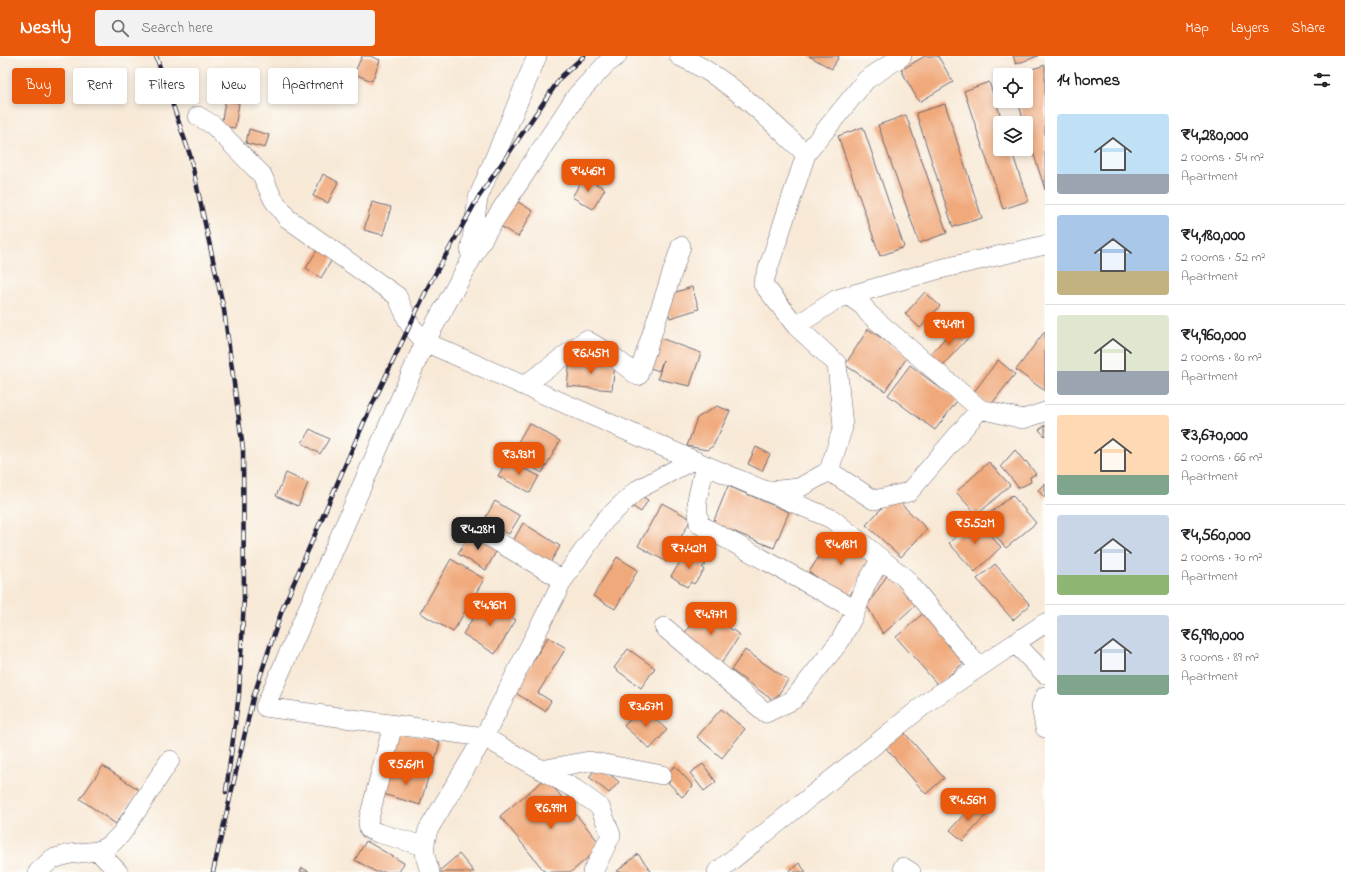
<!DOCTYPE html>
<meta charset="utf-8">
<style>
:root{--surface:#fff;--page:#f2f2f2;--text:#202124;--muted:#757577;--line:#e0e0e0;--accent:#ea580c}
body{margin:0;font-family:"Indie Flower",sans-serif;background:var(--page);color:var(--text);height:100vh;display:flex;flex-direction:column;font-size:15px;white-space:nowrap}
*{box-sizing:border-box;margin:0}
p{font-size:13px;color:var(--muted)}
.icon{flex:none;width:22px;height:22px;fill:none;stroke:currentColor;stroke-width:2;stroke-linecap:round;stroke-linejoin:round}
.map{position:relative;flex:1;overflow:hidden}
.sheet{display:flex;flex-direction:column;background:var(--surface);width:300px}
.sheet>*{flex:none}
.banner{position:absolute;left:12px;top:12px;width:380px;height:36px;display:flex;gap:8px}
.tools{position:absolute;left:993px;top:12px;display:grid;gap:8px}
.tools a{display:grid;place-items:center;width:40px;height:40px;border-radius:4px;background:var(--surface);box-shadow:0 2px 6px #0003;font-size:20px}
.price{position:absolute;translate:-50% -34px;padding:0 9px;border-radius:8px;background:var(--accent);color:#fff;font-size:13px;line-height:26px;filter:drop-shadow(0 1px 2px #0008)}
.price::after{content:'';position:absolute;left:50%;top:24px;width:12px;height:9px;margin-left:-6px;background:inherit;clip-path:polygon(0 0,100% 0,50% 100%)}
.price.on{background:#222;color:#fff}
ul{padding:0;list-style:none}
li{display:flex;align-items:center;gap:12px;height:100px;padding:0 12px}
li+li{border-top:1px solid var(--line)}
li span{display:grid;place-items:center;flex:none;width:112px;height:80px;border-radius:4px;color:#555}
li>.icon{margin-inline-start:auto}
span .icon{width:48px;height:48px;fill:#fffc;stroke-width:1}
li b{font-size:17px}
h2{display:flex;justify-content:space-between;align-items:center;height:48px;padding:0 12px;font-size:17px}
.pill{padding:0 14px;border-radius:4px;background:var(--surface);box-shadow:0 2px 6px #0003;font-size:14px;line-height:36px}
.pill.on{background:var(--accent);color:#fff}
header{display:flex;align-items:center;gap:24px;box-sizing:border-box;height:56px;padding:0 20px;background:var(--accent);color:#fff}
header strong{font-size:19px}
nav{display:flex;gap:22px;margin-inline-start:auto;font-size:14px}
.search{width:280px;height:36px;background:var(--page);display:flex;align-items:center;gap:10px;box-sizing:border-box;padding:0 14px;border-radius:4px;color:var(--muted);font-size:15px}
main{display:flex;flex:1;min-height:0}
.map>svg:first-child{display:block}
.building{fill:#f0a97a}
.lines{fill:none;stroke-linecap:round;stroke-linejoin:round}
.street-casing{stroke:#6d6872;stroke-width:20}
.street{stroke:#fff;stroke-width:19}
.rail-casing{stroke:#22223b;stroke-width:4.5}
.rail{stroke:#fdfcf7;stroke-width:3;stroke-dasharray:9;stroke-linecap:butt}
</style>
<header>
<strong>Nestly</strong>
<div class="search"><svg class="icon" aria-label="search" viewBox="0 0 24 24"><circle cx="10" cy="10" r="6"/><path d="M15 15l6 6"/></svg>Search here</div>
<nav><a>Map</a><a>Layers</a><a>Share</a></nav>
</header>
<main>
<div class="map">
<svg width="1045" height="816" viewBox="0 0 1045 816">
<rect width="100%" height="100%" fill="#fdfcf7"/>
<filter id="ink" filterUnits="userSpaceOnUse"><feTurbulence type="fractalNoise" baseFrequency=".025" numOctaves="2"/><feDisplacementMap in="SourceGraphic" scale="8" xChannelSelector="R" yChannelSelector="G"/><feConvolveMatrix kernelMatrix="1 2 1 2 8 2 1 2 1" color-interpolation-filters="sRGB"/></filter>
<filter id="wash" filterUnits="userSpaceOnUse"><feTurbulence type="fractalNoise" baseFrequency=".012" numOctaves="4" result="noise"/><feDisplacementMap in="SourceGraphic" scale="16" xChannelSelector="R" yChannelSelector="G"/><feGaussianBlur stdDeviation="0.9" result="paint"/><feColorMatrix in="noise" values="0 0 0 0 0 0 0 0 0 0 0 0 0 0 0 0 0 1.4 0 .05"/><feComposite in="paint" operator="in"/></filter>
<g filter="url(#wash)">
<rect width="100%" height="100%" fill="#f8e9d7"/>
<g id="blocks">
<path class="building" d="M362 0H370L380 4 372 25 354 18Z
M809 0H839L832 13Z
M925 0H938L953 26 919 46 901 14Z
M1013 0H1038L1016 8Z
M1045 9V134L1026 73V67H1024L1018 45H1026V19H1013Z
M221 23 242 24 241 43 220 42Z
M989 26 1003 67H1000V93H1011L1028 145 1003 153 964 35Z
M225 45 239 47 235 72 221 70Z
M945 48 982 162 953 171 916 57Z
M906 59 947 177 919 187 878 69Z
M863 71 904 191 880 200 838 80Z
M249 73 269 79 265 92 246 87Z
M323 118 338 126 328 147 313 140Z
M584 121 605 133 593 153 572 141Z
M515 144 533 155 518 181 500 170Z
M372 146 391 151 383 179 364 174Z
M319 191 334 200 321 222 306 212Z
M692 231 699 253 670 262 663 240Z
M925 236 940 250 920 272 905 258Z
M957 269 969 281 941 311 929 300Z
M868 273 908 300 885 335 845 309Z
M1045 275V335L1016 314Z
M644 276 701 297 690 330 658 323 663 304 659 315 633 306Z
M570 304 615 308 612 334 567 330Z
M998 304 1015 318 990 350 973 337Z
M910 309 957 345 935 374 888 339Z
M717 350 730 355 713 390 707 394 687 390 697 362Z
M529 367 560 385 542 417 511 398Z
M1045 369V380L1039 374Z
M310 373 329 383 320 398 302 387Z
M756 391 770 398 762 415 748 408Z
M1015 394 1025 406 1026 405 1036 418 1030 421 1031 426 1019 432 1001 410Z
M507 404 539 420 530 437 498 420Z
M989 406 1010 429 977 459 956 436Z
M286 417 308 427 298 450 276 440Z
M1045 427V442L1038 434Z
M728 430 789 456 774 492 713 467Z
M639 439 648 444 641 456 632 450Z
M1012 439 1036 467 1006 492 982 464Z
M893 440 927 473 901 501 866 469Z
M495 445 520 460 509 478 484 464Z
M662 447 691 463 667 506 638 490Z
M975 463 1001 491 975 516 949 487Z
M523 467 560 490 550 507 513 485Z
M470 477 498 492 486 514 458 498Z
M834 477 873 504 848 542 809 516Z
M687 496 706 509 702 511 704 514 694 528 691 526 687 531 671 520Z
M617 501 638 514 615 553 593 540Z
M451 503 484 523 453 576 420 557Z
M995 508 1030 549 1013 564 977 523Z
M890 515 918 547 883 578 867 550Z
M484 544 516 564 495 598 463 578Z
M701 553 740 579 721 608 682 581Z
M926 555 968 603 938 629 896 581Z
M548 581 566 592 538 637 551 645 545 655 514 636Z
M628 593 655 612 641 632 614 612Z
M745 594 788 624 774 645 731 614Z
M642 651 667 674 650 693 624 670Z
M721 653 745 673 722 702 697 681Z
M902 674 944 722 926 738 884 690Z
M400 675 440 686 432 715 392 704Z
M703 708 716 726 704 735 690 717Z
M599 709 619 726 609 737 589 721Z
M103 710 139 734 116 768 80 743Z
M675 710 693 730 682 741 663 721Z
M392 711 428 722 420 749 383 738Z
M546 722 602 790 571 816H545L500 760Z
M974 747 987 758 963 785 950 774Z
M366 785 404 807 399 816H376L355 804Z
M459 798 474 816H438Z
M638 798 651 815 649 816H616Z
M799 807 806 816H788Z
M302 812 310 816H300Z"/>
</g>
</g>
<g filter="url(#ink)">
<use href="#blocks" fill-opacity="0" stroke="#6d6872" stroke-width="1"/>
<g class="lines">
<g class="street-casing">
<path id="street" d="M679 0C729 22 767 62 806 98L866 24 902 0
M198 60 213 69 262 119 273 143 287 162 397 240 410 269 425 286 693 404 832 463 905 522 979 611
M470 196 478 142 537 0
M849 240 863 250 869 258 980 353 1023 363 1045 356
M796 270 837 243 940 213 1045 189
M525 329 586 284 610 298 638 320 681 190
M705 409 697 444 699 468 856 554
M829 415 874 444 909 436 980 353
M769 435 799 432 829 415 843 371 837 308 796 270 763 228 806 98
M476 473 563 524
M664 571 766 657 793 644 840 585 854 559 866 528 881 503
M1015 587 1045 618
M1045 640 1041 650 1045 672
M393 669 368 766 369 773 378 777 424 790
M541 714 589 705 662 719
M98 795 118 816
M903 811 911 816
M38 816 52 803 70 798 98 795 110 789 122 777 170 704
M430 816C424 799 423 791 428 774L484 681 563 524 605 464 637 434 693 404
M592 816 594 814 611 779 600 751 575 733 484 681 265 651 425 286 487 175 577 39 606 8 617 0
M717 816 929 645 1045 567"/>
</g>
<use href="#street" class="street"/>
<g class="rail-casing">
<path id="rail" d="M156 0 190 99 224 254 243 393 244 543 239 638 226 736
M213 816 253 642 282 554 364 366 429 229 478 142 561 21 584 0"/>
</g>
<use href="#rail" class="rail"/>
</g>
</g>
</svg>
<div class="tools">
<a><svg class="icon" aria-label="locate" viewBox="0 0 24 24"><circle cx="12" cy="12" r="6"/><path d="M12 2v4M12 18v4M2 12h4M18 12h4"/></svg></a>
<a><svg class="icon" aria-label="layers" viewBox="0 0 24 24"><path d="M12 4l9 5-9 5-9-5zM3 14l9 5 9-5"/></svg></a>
</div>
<b class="price" style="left:588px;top:137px">₹4.46M</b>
<b class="price" style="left:949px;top:290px">₹9.49M</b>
<b class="price" style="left:591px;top:319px">₹6.45M</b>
<b class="price" style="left:519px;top:420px">₹3.93M</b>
<b class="price" style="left:975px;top:489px">₹5.52M</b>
<b class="price on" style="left:478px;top:495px">₹4.28M</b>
<b class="price" style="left:841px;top:510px">₹4.18M</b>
<b class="price" style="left:689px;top:514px">₹7.42M</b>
<b class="price" style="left:490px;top:571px">₹4.96M</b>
<b class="price" style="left:711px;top:580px">₹4.97M</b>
<b class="price" style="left:646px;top:672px">₹3.67M</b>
<b class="price" style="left:406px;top:730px">₹5.61M</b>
<b class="price" style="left:968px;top:766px">₹4.56M</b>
<b class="price" style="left:551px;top:774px">₹6.99M</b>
<div class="banner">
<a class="pill on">Buy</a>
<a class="pill">Rent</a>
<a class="pill">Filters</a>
<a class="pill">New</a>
<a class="pill">Apartment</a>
</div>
</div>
<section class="sheet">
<h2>14 homes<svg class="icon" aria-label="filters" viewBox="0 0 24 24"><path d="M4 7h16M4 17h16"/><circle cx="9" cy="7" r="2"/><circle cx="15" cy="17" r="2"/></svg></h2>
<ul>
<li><span style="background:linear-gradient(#bfe0f5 75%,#9aa5b1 0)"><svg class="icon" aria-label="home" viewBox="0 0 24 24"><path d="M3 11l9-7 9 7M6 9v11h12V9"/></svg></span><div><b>₹4,280,000</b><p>2 rooms · 54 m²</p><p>Apartment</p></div></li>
<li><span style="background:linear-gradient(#a9c7e8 70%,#c2b280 0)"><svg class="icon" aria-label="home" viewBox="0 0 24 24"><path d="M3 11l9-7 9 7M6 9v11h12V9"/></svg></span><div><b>₹4,180,000</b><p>2 rooms · 52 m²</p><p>Apartment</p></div></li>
<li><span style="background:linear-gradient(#dfe7d0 70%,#9aa5b1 0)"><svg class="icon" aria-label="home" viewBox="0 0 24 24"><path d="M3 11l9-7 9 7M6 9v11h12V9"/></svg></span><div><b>₹4,960,000</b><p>2 rooms · 80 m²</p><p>Apartment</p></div></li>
<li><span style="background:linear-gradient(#ffd9b3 75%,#7fa58c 0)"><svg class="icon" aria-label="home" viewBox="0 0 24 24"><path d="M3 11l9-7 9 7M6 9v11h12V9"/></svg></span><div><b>₹3,670,000</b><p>2 rooms · 66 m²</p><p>Apartment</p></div></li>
<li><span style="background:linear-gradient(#c9d6e8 75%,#8fb573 0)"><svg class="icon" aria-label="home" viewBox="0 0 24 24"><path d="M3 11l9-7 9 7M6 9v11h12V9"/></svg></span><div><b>₹4,560,000</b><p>2 rooms · 70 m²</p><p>Apartment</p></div></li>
<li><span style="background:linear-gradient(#c9d6e8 75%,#7fa58c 0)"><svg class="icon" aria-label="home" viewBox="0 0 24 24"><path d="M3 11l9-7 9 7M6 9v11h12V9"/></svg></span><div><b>₹6,990,000</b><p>3 rooms · 89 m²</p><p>Apartment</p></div></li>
</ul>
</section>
</main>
